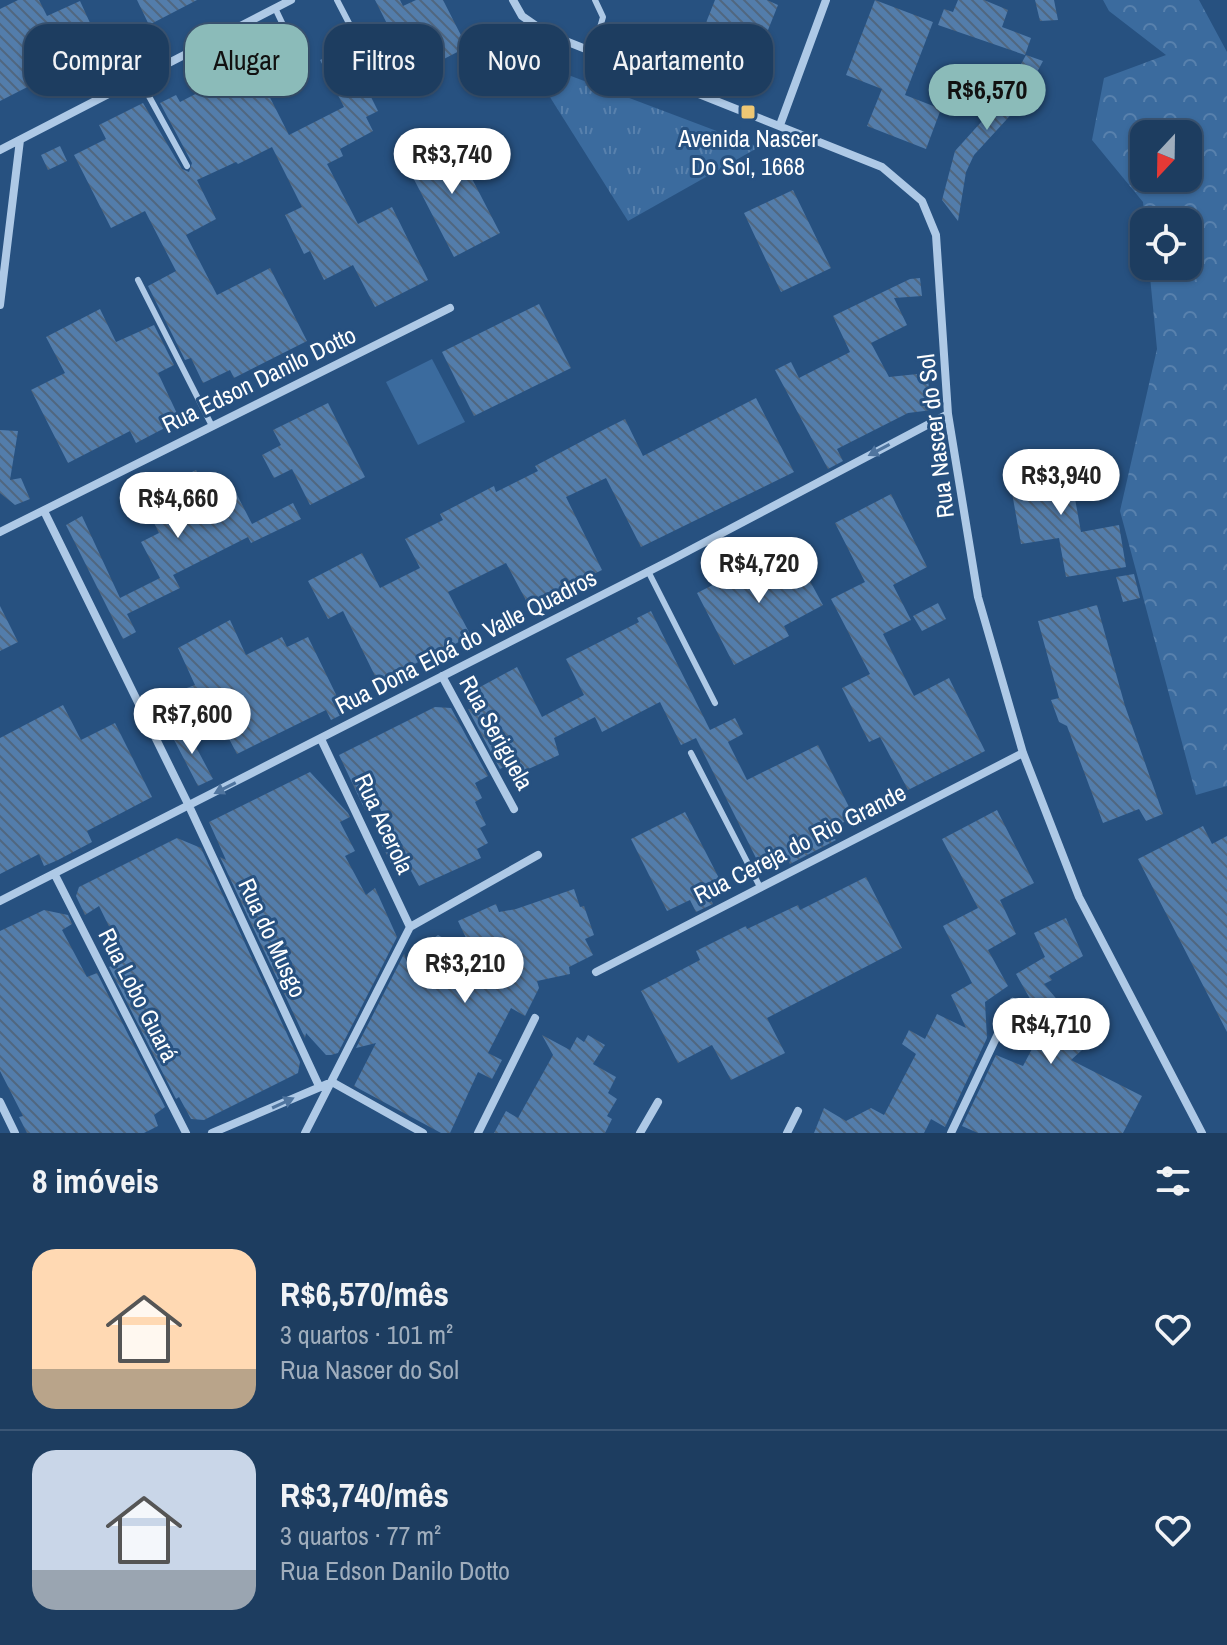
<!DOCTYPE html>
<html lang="pt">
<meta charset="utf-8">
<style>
:root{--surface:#1d3d60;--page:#254466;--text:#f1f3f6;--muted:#a0aebd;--line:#3b5675;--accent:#8bbbb9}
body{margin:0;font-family:"Archivo Narrow",sans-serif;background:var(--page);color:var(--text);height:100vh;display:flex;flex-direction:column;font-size:30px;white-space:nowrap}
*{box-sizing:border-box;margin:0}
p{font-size:26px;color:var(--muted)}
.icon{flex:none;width:44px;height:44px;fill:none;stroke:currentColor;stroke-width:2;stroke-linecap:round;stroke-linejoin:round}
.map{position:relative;height:1133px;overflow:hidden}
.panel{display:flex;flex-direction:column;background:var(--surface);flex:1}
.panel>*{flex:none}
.hud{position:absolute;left:24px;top:24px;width:800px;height:72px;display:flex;gap:16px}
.needle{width:52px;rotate:202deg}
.tools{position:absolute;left:1130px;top:120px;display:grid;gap:16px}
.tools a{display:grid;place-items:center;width:72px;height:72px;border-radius:16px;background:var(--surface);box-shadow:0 2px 6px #0004,0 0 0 2px var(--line);font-size:40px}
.price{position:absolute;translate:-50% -68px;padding:0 18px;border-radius:28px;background:#fff;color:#222;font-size:26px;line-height:52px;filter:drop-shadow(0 2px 4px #0008)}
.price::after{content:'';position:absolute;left:50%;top:48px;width:24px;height:18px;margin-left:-12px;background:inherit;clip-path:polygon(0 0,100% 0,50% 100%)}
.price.on{background:var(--accent);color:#111}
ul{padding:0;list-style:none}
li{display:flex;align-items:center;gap:24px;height:200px;padding:0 32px}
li+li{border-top:2px solid var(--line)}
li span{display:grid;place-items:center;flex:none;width:224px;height:160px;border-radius:24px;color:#555}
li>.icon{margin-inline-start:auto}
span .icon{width:96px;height:96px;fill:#fffc;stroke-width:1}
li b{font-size:34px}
h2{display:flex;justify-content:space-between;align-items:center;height:96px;padding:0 32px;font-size:34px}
.chip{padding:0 28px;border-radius:24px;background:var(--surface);box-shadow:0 2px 6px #0004,0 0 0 2px var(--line);font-size:28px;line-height:72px}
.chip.on{background:var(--accent);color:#111}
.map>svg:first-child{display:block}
.grass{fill:#3b6b9e}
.forest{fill:url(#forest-crowns);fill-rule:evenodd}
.park{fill:url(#park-tufts)}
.building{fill:url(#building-back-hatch)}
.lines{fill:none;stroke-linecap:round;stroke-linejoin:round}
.service{stroke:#aec9e6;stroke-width:6}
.minor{stroke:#aec9e6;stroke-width:8}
.oneway{fill:#50759f}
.poi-dot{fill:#eec774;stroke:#275180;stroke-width:3}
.labels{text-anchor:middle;stroke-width:6;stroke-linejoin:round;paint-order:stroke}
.poi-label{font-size:24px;fill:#fff;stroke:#275180}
.street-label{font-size:24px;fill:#fff;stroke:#275180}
</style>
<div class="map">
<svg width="1227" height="1133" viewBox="0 0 1227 1133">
<defs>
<pattern id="forest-crowns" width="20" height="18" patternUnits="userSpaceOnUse" patternTransform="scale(2)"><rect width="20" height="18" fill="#3b6b9e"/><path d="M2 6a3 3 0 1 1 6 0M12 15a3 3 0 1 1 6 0" fill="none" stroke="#5881ad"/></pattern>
<pattern id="park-tufts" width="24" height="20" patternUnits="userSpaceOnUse" patternTransform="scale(2)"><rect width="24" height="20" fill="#3b6b9e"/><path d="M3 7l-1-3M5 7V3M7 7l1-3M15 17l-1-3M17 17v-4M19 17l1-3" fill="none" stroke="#5881ad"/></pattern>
<pattern id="building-back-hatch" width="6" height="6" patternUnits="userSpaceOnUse" patternTransform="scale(2)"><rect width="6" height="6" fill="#537dab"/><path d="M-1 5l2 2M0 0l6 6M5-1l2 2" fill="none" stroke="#506780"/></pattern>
</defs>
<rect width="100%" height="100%" fill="#275180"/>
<path class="grass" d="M432 359 465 422 418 445 386 382Z"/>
<path class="forest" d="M1103 0H1199L1227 52V786L1196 795 1120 511 1157 349 1149 266H1188V222H1145L1143 202 1092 140 1104 78 1166 55 1109 11ZM1144 134H1188V178H1144Z"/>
<path class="park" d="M526 59 759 147 628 221Z"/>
<path class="building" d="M18 0H39L47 16 80 1 102 49 0 101V9Z
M137 0H197L149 25Z
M375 0H400L403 6 416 0H443L467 47 413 75Z
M715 0H767L778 5 742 95 704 80 709 65 692 58Z
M875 0 933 22 905 95 941 109 926 149 867 126 882 89 846 75Z
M958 0H984L1008 10 1002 27 1031 38 1025 55 938 25 944 9 953 12Z
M1035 0H1054L1058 20 1040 21Z
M346 47 378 111 366 117 373 131 340 149 343 156 327 164 358 224 392 207 428 280 375 307 353 265 324 280 310 251 304 254 285 215 302 207 272 147 238 164 236 162 197 180 216 219 186 235 217 295 270 268 307 341 234 378 230 370 203 383 191 358 185 360 148 286 176 271 145 211 111 228 74 155 106 139 99 125 143 103 182 169 189 172 192 163 160 103 176 95 180 102 230 76 228 72 251 60 289 135 344 107 320 60Z
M1026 55 1043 61 1019 106 974 155 966 172 958 221 942 200 955 151 1001 100Z
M449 134 500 233 454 257 403 158Z
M60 146 67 161 48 170 41 155Z
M793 190 831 268 781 292 744 213Z
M920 278 922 296 894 298 907 325 871 343 889 377 927 373 932 410 908 413 837 449 843 461 828 469 775 370 791 362 799 378 850 352 833 316 910 279Z
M539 304 571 368 474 416 442 352Z
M100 309 116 342 154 325 174 365 158 373 180 420 136 443 130 431 68 463 31 390 65 373 46 337Z
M756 398 794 472 641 547 606 478 566 497 602 570 529 606 506 563 448 592 471 636 378 682 343 611 328 619 308 581 362 553 380 588 420 568 405 539 443 520 440 514 494 486 496 492 538 471 535 466 605 429 625 419 643 456Z
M328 403 365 477 310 505 292 469 274 478 262 455 281 445 273 430Z
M0 430 18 431 10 480 21 478 30 499 15 505 0 493Z
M1067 454 1081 532 1119 525 1126 567 1066 577 1059 538 1021 544 1007 464Z
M196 470 210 498 233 487 252 524 293 503 301 519 251 543 248 537 173 575 180 588 127 614 136 632 123 639 66 525 82 516 120 598 160 578 141 542 159 533 141 497Z
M891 494 927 567 893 585 911 620 883 634 914 696 949 678 985 751 908 790 880 737 869 742 842 688 870 674 831 599 865 582 835 523Z
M786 548 800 575 805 572 823 605 784 626 789 636 734 665 697 593Z
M1134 574 1140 598 1123 602 1116 577Z
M938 603 946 619 922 631 913 616Z
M1097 605 1125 706 1163 814 1146 821 1139 809 1103 823 1067 726 1059 722 1051 700 1059 698 1038 621Z
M0 606 18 642 0 651Z
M651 611 710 730 735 718 743 734 728 742 747 780 818 745 854 817 826 831 836 840 790 864 787 858 762 870 696 738 681 745 660 702 602 732 595 717 554 738 559 755 511 777 506 766 500 769 468 709 478 710 469 693 517 667 542 717 584 695 566 659 639 622 637 618Z
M230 620 246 655 282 637 287 647 308 637 345 713 331 720 326 710 237 754 215 712 180 725 170 694 195 685 178 648Z
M63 705 81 740 115 723 152 797 87 831 92 842 58 860 44 866 39 854 0 874V738Z
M435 707 451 708 488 776 475 783 482 798 475 802 486 825 480 828 488 843 477 849 481 858 419 886 411 871 397 876 381 843 392 836 391 832 378 804 365 810 339 755Z
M185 726 213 779 198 786 171 734Z
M310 772 348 813 350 817 340 822 355 851 345 856 366 895 375 888 397 937 338 1053 331 1055H326L306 1033 305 1038 220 857 226 860 209 822Z
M997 810 1034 883 1000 900 1016 934 988 950 1008 986 985 1002 987 1038 945 1127 931 1119 924 1133H814L824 1108 846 1121 871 1108 884 1115 916 1054 902 1044 909 1030 925 1039 937 1014 966 1028 951 995 972 983 943 926 978 908 942 839Z
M685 812 722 884 707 891 713 904 696 912 690 900 667 911 631 839Z
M1203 826 1212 844 1227 836V1032L1138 859Z
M177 838 201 848 300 1062 298 1073 204 1120 191 1119 179 1097 176 1099 109 967 125 959 99 906 85 915 76 896 79 887Z
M866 877 902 948 767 1018 785 1053 731 1080 712 1045 678 1063 641 991 700 960 696 951 746 926 747 929 798 905 800 910Z
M574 889 580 907 584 906 594 935 585 939 593 955 569 967 570 974 537 981 539 988 525 1016 511 1008 488 1053 502 1060 492 1079 478 1072 450 1133H441L354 1086 376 1043 356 1048 404 954 411 973 427 943 438 935 474 955 458 921 496 904 499 912 516 909Z
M44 910 68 915 72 924 62 930 87 977 97 973 165 1107 154 1115 158 1126 144 1133H27L19 1117 23 1116 0 1071V931Z
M1066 918 1083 956 1049 976 1052 980 1044 984 1092 1041 1071 1060 1142 1096 1123 1133H978L962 1126 996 1055 1023 1066 1043 1028 1033 1018 1038 1013 1016 974 1045 957 1034 933Z
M542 1035 570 1050 577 1037 584 1042 588 1035 605 1045 593 1064 616 1077 608 1093 617 1099 607 1116 612 1119 605 1133H494L506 1111 518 1118 553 1055Z"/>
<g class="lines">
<path class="service" d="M337 0 380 83
M275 8 296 52
M593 52 603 17 595 0
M139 78 187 166
M138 280 212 426
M648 571 715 703
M691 753 760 887"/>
<path class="minor" d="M513 0 522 16 548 34 882 167 922 201 936 235 948 414 978 597 1023 753 1079 897 1202 1133
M780 125 826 0
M0 150 291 0
M0 305 20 140
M44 511 189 806 319 1086
M0 532 450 308
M442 676 514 809
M321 739 410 927
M55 875 186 1133
M0 901 673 559 948 414
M596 972 1023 753
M0 1102 15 1133
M212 1133 332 1082 423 1133
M305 1133 410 927 538 855
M478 1133 535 1018
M640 1133 658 1102
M787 1133 798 1111
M951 1133 1013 1002"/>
</g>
<defs><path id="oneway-solid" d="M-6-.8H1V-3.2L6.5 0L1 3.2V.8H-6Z" transform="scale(2)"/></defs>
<g class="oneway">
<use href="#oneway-solid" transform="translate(879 450) rotate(152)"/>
<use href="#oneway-solid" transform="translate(225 788) rotate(153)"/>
<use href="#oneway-solid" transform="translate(283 1103) rotate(-25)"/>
</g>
<rect class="poi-dot" x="740" y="104" width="16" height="16" rx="4"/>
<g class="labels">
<g class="poi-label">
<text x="748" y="147">Avenida Nascer<tspan x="748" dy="28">Do Sol, 1668</tspan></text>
</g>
<g class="street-label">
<text transform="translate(259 380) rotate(-26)" y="8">Rua Edson Danilo Dotto</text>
<text transform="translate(936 436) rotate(-97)" y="8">Rua Nascer do Sol</text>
<text transform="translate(466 642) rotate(-27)" y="8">Rua Dona Eloá do Valle Quadros</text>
<text transform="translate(496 733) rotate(61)" y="8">Rua Seriguela</text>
<text transform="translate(384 824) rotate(65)" y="8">Rua Acerola</text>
<text transform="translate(800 844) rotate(-27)" y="8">Rua Cereja do Rio Grande</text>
<text transform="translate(272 938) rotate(65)" y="8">Rua do Musgo</text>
<text transform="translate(138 995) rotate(63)" y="8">Rua Lobo Guará</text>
</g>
</g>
</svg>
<div class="tools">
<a><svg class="needle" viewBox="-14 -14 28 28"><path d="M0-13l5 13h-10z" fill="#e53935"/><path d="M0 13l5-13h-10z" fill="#a0aebd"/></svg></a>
<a><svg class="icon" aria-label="locate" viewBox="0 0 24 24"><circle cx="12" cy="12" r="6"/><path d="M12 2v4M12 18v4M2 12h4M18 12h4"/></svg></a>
</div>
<b class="price on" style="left:987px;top:132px">R$6,570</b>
<b class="price" style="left:452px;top:196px">R$3,740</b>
<b class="price" style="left:1061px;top:517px">R$3,940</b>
<b class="price" style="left:178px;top:540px">R$4,660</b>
<b class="price" style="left:759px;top:605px">R$4,720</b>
<b class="price" style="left:192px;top:756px">R$7,600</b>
<b class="price" style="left:465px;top:1005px">R$3,210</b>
<b class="price" style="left:1051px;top:1066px">R$4,710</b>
<div class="hud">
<a class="chip">Comprar</a>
<a class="chip on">Alugar</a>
<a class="chip">Filtros</a>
<a class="chip">Novo</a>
<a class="chip">Apartamento</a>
</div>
</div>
<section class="panel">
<h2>8 imóveis<svg class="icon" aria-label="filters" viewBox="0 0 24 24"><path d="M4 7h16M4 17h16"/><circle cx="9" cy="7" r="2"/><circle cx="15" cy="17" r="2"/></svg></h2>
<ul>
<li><span style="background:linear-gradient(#ffd9b3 75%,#b9a48a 0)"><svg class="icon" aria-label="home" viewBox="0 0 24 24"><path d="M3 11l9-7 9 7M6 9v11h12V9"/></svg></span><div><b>R$6,570/mês</b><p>3 quartos · 101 m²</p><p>Rua Nascer do Sol</p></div><svg class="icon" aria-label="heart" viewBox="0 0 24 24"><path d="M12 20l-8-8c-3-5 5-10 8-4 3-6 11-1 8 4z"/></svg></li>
<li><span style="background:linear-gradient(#c9d6e8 75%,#9aa5b1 0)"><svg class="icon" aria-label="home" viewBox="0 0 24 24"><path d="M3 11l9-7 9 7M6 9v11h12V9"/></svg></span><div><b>R$3,740/mês</b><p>3 quartos · 77 m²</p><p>Rua Edson Danilo Dotto</p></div><svg class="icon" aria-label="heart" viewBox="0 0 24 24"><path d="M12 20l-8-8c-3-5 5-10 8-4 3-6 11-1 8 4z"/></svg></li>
</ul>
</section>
